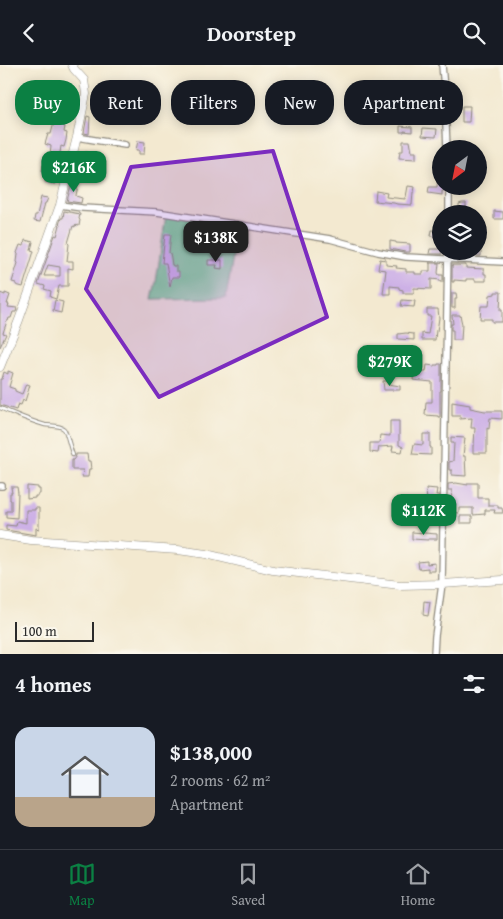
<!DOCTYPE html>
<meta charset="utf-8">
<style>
:root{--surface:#171b24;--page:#242831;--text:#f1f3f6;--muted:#9ea1a6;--line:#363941;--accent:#0b8043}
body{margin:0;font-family:"Gentium Book Plus",serif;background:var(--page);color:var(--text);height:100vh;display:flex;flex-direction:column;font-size:19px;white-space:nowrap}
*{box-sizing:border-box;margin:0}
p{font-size:16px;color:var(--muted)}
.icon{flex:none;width:28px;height:28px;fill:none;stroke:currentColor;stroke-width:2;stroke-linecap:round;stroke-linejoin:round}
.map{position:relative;height:589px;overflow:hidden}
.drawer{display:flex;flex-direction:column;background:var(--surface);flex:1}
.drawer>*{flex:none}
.banner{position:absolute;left:15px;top:15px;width:474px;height:45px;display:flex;gap:10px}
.needle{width:32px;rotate:212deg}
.fabs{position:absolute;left:432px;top:75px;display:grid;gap:10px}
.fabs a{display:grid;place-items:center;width:55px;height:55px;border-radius:50%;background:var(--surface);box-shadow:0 2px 12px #0003;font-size:25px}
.scale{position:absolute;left:15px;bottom:12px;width:79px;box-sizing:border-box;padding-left:5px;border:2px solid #2b2b2b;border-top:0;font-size:14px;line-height:18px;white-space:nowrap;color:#2b2b2b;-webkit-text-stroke:4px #fbf7ec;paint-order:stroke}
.price{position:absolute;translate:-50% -42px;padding:0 11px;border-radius:10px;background:var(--accent);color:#fff;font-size:16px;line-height:32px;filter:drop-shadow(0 1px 2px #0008)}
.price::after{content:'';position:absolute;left:50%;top:30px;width:15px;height:11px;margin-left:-8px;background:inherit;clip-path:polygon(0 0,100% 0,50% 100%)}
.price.active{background:#222;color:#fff}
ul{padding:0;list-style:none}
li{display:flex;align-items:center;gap:15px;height:125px;padding:0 15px}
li+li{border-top:1px solid var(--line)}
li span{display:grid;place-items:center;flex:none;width:140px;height:100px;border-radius:15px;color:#555}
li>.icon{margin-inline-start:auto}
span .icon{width:60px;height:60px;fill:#fffc;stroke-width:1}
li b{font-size:21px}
h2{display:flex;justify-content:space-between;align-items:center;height:60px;padding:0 15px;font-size:21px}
.pill{padding:0 18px;border-radius:20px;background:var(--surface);box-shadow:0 2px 12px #0003;font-size:18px;line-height:45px}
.pill.active{background:var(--accent);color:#fff}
header{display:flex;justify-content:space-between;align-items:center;height:65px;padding:0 15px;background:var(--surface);font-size:22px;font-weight:700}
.dock{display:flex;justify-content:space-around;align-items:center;height:70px;border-top:1px solid var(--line);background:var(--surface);font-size:14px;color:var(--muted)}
.dock a{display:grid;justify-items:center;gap:2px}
.dock .active{color:var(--accent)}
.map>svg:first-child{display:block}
.green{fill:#7fd193;stroke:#557e5f}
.building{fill:#cdb1e6;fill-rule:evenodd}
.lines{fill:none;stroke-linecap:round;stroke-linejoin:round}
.lane-casing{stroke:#8f8a7e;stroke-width:4.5}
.street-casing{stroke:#8f8a7e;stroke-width:8}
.secondary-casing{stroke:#8f8a7e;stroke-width:9}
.lane{stroke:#fff;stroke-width:2.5}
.street{stroke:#fff;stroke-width:5.5}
.secondary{stroke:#fff;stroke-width:8}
.marked{fill:#7b2cbf;fill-opacity:0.2;stroke:#7b2cbf;stroke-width:4;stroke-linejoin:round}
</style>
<header><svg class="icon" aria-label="back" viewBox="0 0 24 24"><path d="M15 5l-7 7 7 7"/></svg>Doorstep<svg class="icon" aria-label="search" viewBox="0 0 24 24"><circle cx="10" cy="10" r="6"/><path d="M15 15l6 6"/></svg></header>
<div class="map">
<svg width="503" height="589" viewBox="0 0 503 589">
<rect width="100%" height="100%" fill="#fbf7ec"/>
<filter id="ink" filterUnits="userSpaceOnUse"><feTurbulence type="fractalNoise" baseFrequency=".02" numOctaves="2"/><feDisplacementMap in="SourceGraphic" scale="10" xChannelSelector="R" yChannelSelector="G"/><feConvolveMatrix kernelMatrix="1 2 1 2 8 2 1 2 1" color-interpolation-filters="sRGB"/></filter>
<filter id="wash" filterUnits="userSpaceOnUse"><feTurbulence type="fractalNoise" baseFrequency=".0096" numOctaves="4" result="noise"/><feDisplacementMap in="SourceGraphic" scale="20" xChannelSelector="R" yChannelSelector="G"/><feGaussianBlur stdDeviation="1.12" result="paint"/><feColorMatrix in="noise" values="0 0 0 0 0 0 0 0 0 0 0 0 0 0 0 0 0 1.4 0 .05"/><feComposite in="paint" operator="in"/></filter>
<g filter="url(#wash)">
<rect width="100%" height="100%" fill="#f3e9d0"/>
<path class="green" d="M166 150 238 161 226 233 152 234 156 217Z"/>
<g id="blocks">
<path class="building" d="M62 20H69V22L74 23 73 30 61 28Z
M22 23 32 25 30 32 25 30V33L20 31Z
M462 41H470L469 57H462Z
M58 42 69 45 67 52H66L64 62H65L64 67 67 68 66 75 64 82 61 81 59 95H62L59 109H57L55 119 45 117 47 107 42 106 43 100 49 101 51 81 45 79 48 69H51Z
M87 51 90 52 89 69 84 68Z
M400 61 412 62V67L404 66V67H400Z
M423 63 437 64 436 72 422 71Z
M138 76 145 77 144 89H139V85H136Z
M403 76H410L412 87H416V94L399 93 400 86H403Z
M85 87 94 88 92 97 84 96 83 99 76 98 78 91 84 92Z
M438 111 441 112V121H444V126H442V130L428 128 429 122H437Z
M72 116 79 117 76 130V131L82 133 81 138 67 136Z
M408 121 415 122 414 127H413L412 140 397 139 394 138 375 136 376 126 387 128 386 132 405 134V132H406Z
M457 121H469V128H457Z
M41 132 48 133 46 138H45L40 157 34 156 35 150H37Z
M462 138H466V144H465L464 149H459V139Z
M64 146 80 149 79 154 80 155 79 161 75 160V162L73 161 68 178 69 179 67 196H73V204L68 203V221H59L56 234 50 232 51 226 44 224 45 221 38 219 55 170 57 171 60 160H59L61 153H63ZM48 200 60 202V211H44Z
M494 146 503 147V154H494Z
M432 165 441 166V172L431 171Z
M165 169H171L169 188H170L171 193 172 200H173V201H176V206H179V212H172L170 222 166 198H162Z
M25 175 33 177 31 185 34 186 23 222 16 220V218L12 217 18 198 17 197 18 189 17 188 20 180 24 181Z
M390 176 396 177V178L410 179V187H405L390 184Z
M430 184H441L442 189H429Z
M467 186H481V191L467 190Z
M380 194 386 195V200L397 201 396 203 406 204V207H415V209H423V206H430V198H429H439L438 208 439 210H443V217H440V215L431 214V224L414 223V228H403V225L399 224V222L390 221V229H383L386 205 378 204Z
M208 195H222V204L216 203 217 200H208Z
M452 200H466V203L484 204V209H486V216H475V214H466V216L454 215V217H452Z
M495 227H501L500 245H502V257H492V254H480L481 241H489L490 230 495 229Z
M0 228 5 230V228L10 230 7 239H9L8 242 17 243 16 247H13L11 253H9L8 256H7L3 268 6 269 0 282Z
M452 228H456L457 234H455V243H452Z
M55 235 63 237 61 248 53 246Z
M402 235 415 236 414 242 401 241Z
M427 244H438L439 253 437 266 436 265 435 275H422V268L428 269 431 251H427Z
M452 250H460L462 259 461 275H453V265H451V259H453Z
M406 268 414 269V275L398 274V269Z
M438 299H441V326H440V352H438V351L425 350 426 337H432V317L413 315 414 307H426L427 300 434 301V300H438Z
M8 306 13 308 9 322 15 324V326L22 329 26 319 30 320 25 336 23 335 21 340 18 339 16 345 0 340V314H2L4 307 8 309Z
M383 316H388V319L400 321V325H384Z
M452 337 470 340V343L485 346H502V354L490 353 489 364 487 363V388H473V380H474L475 363H471L472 353 460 354V351H452Z
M390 356H399V380L403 382 402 387 392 386 393 381 379 382 378 388 370 387V378H379L380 370 390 371Z
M423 369H430V382H431V390L412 389 414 379 423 380Z
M451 372 465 373 463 391H465L466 411 452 410V405H449V397L453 396 454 378H451Z
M76 389H87L88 396H90L91 404H89L88 412H82L83 405H72V395H73L76 391Z
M456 418 468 420V418H478V433H488V440H498V443H502L503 448H494L495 445H485V449L473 450V443H459V448L448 447V438H451L452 425H448V419Z
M27 421 38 422V424H40V429H38V431H35V433L27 434Z
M11 422H17L18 428 17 453 6 452V446H11V435H10V428H12Z
M426 423 437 424 436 430H439V434H437L436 451H438L437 457H429L430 438H427Z
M35 443H39V464L36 463V470L6 465V460L16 461 17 456 26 458V445H35Z
M460 451H472V458H460Z
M412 467 437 469V474H428V475L412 474Z
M427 496V499L435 498V506H428V503L419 504 418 497Z
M424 536 430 537 428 551 423 550Z"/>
</g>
</g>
<g filter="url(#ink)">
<use href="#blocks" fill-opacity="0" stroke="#8f8a7e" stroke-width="1"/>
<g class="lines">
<g class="lane-casing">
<path id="lane" d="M0 343C15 349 30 356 45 360 51 361 60 360 64 364 67 367 70 384 73 390"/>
</g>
<g class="street-casing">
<path id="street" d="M442 0 445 35 447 84
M77 72 125 80
M60 140 82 143 157 147 330 174 378 187 406 192 503 197
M449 149V121
M0 421H2
M434 589 435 571 442 519 448 186"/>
</g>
<g class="secondary-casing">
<path id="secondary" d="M0 302 19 255 60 140 77 72 86 29 84 15 74 4 72 0
M0 470 31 475 178 485 206 489 273 505 400 520 442 519 503 515"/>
</g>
<use href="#lane" class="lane"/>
<use href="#street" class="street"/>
<use href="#secondary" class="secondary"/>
</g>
</g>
<path class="marked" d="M273 86 327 252 159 332 86 224 131 102Z"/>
</svg>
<div class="fabs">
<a><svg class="needle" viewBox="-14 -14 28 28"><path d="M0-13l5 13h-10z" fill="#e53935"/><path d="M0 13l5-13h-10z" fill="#9ea1a6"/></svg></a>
<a><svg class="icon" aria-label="layers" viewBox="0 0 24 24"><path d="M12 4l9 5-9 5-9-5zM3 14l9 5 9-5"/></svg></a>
</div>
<div class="scale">100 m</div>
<b class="price" style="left:74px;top:128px">$216K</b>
<b class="price active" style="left:216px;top:198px">$138K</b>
<b class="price" style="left:390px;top:322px">$279K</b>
<b class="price" style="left:424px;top:471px">$112K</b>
<div class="banner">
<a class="pill active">Buy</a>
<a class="pill">Rent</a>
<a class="pill">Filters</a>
<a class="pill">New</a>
<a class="pill">Apartment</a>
</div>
</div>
<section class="drawer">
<h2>4 homes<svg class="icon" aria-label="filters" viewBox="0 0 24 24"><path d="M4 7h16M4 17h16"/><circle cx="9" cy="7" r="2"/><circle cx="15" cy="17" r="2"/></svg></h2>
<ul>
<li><span style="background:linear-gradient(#c9d6e8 70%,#b9a48a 0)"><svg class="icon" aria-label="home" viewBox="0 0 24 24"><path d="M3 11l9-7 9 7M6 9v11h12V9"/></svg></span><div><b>$138,000</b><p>2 rooms · 62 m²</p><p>Apartment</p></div></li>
</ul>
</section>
<nav class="dock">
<a class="active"><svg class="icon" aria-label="map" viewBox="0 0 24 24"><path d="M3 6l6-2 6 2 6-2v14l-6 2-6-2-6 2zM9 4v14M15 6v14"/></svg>Map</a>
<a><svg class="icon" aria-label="saved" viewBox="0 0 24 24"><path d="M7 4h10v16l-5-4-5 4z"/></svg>Saved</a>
<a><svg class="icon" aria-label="home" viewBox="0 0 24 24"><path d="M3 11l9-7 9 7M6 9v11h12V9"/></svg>Home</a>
</nav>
